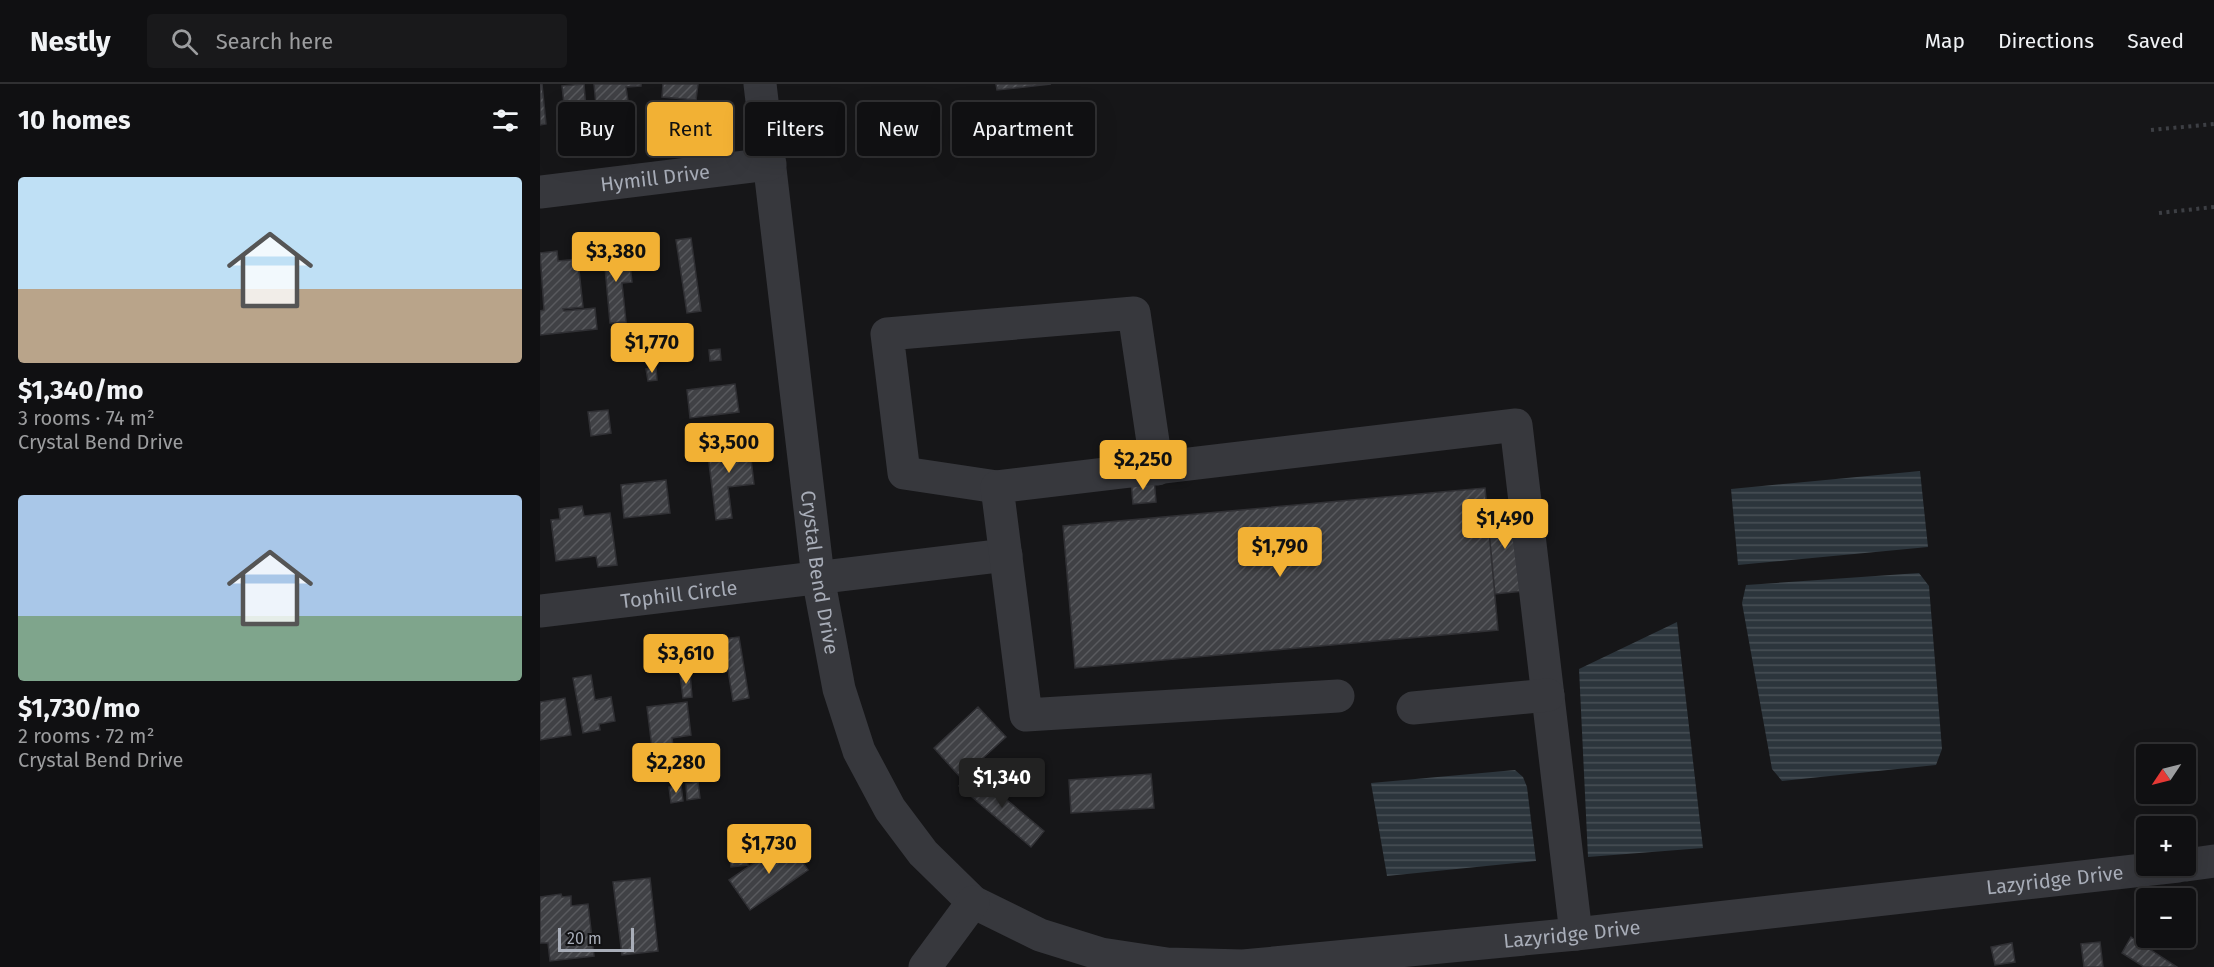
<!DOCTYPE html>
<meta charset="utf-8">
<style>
:root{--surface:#101012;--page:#19191b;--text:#f1f3f6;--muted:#9c9d9f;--line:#303032;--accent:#f2b134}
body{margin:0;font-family:"Fira Sans",sans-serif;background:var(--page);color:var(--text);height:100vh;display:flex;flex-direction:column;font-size:22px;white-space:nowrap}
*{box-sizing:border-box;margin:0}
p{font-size:20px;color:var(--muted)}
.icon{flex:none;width:33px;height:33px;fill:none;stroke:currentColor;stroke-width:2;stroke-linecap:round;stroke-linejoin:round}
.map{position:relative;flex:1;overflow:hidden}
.panel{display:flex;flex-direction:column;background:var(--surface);width:540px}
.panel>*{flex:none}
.top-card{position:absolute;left:18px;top:18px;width:570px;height:54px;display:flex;gap:12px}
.needle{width:39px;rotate:235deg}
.controls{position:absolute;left:1596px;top:660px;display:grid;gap:12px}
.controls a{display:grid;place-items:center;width:60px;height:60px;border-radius:6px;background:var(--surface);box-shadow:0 6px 24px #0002,0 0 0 2px var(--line);font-size:30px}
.scale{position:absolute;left:18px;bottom:15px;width:76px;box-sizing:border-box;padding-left:6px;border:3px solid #a8adb8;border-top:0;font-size:16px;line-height:21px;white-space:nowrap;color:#a8adb8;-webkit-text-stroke:4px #111113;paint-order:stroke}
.price{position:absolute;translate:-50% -51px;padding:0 14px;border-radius:6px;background:var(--accent);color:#111;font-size:20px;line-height:39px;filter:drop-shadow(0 2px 3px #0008)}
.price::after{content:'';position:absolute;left:50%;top:36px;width:18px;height:14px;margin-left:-9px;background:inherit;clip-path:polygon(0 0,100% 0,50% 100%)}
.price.current{background:#222;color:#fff}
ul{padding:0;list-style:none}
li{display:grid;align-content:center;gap:12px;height:318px;padding:0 18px}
li span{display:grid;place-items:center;height:186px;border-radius:6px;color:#555}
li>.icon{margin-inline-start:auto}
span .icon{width:108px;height:108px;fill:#fffc;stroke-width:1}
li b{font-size:26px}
h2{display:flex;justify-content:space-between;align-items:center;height:72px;padding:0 18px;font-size:26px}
.pill{padding:0 21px;border-radius:6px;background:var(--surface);box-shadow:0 6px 24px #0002,0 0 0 2px var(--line);font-size:21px;line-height:54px}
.pill.current{background:var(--accent);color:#111}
header{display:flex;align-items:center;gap:36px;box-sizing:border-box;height:84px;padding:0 30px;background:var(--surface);border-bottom:2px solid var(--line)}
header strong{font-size:28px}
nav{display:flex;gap:33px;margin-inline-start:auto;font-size:21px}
.search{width:420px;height:54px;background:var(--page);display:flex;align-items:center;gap:15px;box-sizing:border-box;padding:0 21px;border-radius:6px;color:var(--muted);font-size:22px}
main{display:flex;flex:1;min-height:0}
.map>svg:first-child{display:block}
.water{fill:url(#water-rules)}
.building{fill:url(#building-hatch);stroke:#303034;stroke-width:1.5}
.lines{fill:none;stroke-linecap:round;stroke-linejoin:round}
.path{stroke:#3d3f44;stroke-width:4;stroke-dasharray:3 4.5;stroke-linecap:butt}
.minor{stroke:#37383d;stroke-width:33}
.labels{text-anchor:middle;stroke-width:4.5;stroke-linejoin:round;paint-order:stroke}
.street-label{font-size:20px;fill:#a8adb8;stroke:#111113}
</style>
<header>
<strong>Nestly</strong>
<div class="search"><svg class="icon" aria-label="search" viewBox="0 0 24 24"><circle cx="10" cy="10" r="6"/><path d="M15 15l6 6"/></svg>Search here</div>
<nav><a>Map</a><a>Directions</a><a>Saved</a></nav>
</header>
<main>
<section class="panel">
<h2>10 homes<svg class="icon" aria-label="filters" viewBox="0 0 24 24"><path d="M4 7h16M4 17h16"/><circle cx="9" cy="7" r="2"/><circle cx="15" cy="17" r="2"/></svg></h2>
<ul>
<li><span style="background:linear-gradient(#bfe0f5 60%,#b9a48a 0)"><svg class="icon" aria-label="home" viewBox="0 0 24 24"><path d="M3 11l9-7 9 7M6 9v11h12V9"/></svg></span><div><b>$1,340/mo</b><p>3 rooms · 74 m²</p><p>Crystal Bend Drive</p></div></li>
<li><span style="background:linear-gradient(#a9c7e8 65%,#7fa58c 0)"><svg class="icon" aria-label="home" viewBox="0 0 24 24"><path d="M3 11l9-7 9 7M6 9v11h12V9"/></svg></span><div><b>$1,730/mo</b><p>2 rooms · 72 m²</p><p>Crystal Bend Drive</p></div></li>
</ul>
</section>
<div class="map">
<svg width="1674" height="883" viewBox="0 0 1674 883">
<defs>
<pattern id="water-rules" width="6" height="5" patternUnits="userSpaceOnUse" patternTransform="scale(1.5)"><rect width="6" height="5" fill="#2c353c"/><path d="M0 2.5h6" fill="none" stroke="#485056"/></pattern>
<pattern id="building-hatch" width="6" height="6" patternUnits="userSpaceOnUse" patternTransform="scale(1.5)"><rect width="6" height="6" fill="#404145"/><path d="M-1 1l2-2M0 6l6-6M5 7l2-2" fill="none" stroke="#595a5e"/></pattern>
</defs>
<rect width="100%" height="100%" fill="#161618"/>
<path class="water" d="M1380 387 1388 463 1198 481 1191 405Z
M1379 489 1389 502 1402 665 1396 681 1242 697 1232 685 1202 519 1206 501Z
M1137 538 1163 764 1048 773 1039 585Z
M975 686 983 693 987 703 996 777 847 792 831 699Z"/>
<path class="building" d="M0 0H2L6 40 0 41Z
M44 0 47 37 26 38 22 2Z
M54 0H101V2L86 3 88 17H85L86 28 60 30 59 21H56Z
M123 0H158L156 16 122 13Z
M456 0H511L457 6Z
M151 154 161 227 147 229 136 156Z
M78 160 80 180H90L92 198 82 199 86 238 70 239 63 161Z
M17 167 18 177 39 175 38 171 49 170 50 185 39 186 43 223 23 225 24 227 55 224 57 245 0 251V227L4 226 0 169Z
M180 265 181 276 170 277 169 266Z
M116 284 117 296 108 297 106 285Z
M195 300 199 328 150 334 147 306Z
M68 326 71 349 51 352 48 328Z
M209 358 214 400 188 403 192 434 176 436 167 363Z
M614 394 616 418 593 420 591 396Z
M126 396 130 429 84 434 81 401Z
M945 404 958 546 535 584 523 442Z
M42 422 44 432 70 429 77 481 58 483 56 472 16 477 11 436 20 435 19 425Z
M974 422 983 507 955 510 947 425Z
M199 553 209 614 193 617 183 555Z
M150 588 152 613 143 614 140 590Z
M51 591 55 616 71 613 75 637 59 640 60 646 43 649 33 594Z
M25 614 31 651 0 656V618Z
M147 618 151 651 132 654 135 677 114 680 107 623Z
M438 623 466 653 421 694 394 664Z
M432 687 504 747 491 763 419 702Z
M611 690 614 724 531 729 529 696Z
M158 698 160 714 147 716 146 700Z
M141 701 143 717 131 719 129 703Z
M248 756 268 786 210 826 189 796Z
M205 762 208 781 191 783 189 764Z
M110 794 118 867 82 871 73 798Z
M21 810 22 813 31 812V822L48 820 54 872 10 877 8 859H0V813Z
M1591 853 1594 855 1637 883H1604L1582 869Z
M1560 858 1563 883H1544L1541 860Z
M1472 859 1475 878 1455 881 1451 863Z"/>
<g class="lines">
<path class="path" d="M1611 46 1674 40
M1619 129 1674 123"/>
<g class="minor">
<path id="s1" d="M220 0 278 493 299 605 319 667 350 725 383 769 433 818 500 851 561 870 627 880 703 882 1036 850 1638 782"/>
<path id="s2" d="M0 108 230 80"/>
<path d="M457 403 364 389 347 250 594 229 617 385"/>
<path id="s3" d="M0 527 466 471"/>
<path d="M798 612 486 631 457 403 976 341 1036 850"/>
<path d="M873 624 1008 611"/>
<path d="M1646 781 1674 777"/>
<path d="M385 883 433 818"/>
</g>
</g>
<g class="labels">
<g class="street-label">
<text dy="7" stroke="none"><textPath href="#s2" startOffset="116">Hymill Drive</textPath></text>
<text dy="7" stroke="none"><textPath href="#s1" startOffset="492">Crystal Bend Drive</textPath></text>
<text dy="7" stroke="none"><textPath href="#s3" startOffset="140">Tophill Circle</textPath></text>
<text dy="7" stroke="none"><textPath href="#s1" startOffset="1964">Lazyridge Drive</textPath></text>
<text dy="7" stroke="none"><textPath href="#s1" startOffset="1478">Lazyridge Drive</textPath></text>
</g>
</g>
</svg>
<div class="controls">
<a><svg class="needle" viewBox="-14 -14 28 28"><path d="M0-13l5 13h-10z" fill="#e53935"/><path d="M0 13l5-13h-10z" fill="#9c9d9f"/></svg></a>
<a>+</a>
<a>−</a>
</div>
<div class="scale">20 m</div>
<b class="price" style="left:76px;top:199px">$3,380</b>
<b class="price" style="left:112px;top:290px">$1,770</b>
<b class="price" style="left:189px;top:390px">$3,500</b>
<b class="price" style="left:603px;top:407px">$2,250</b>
<b class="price" style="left:965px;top:466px">$1,490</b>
<b class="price" style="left:740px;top:494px">$1,790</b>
<b class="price" style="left:146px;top:601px">$3,610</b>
<b class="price" style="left:136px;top:710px">$2,280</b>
<b class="price current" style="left:462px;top:725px">$1,340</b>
<b class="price" style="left:229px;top:791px">$1,730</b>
<div class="top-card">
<a class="pill">Buy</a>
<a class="pill current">Rent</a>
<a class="pill">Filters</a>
<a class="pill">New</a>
<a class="pill">Apartment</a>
</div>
</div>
</main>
